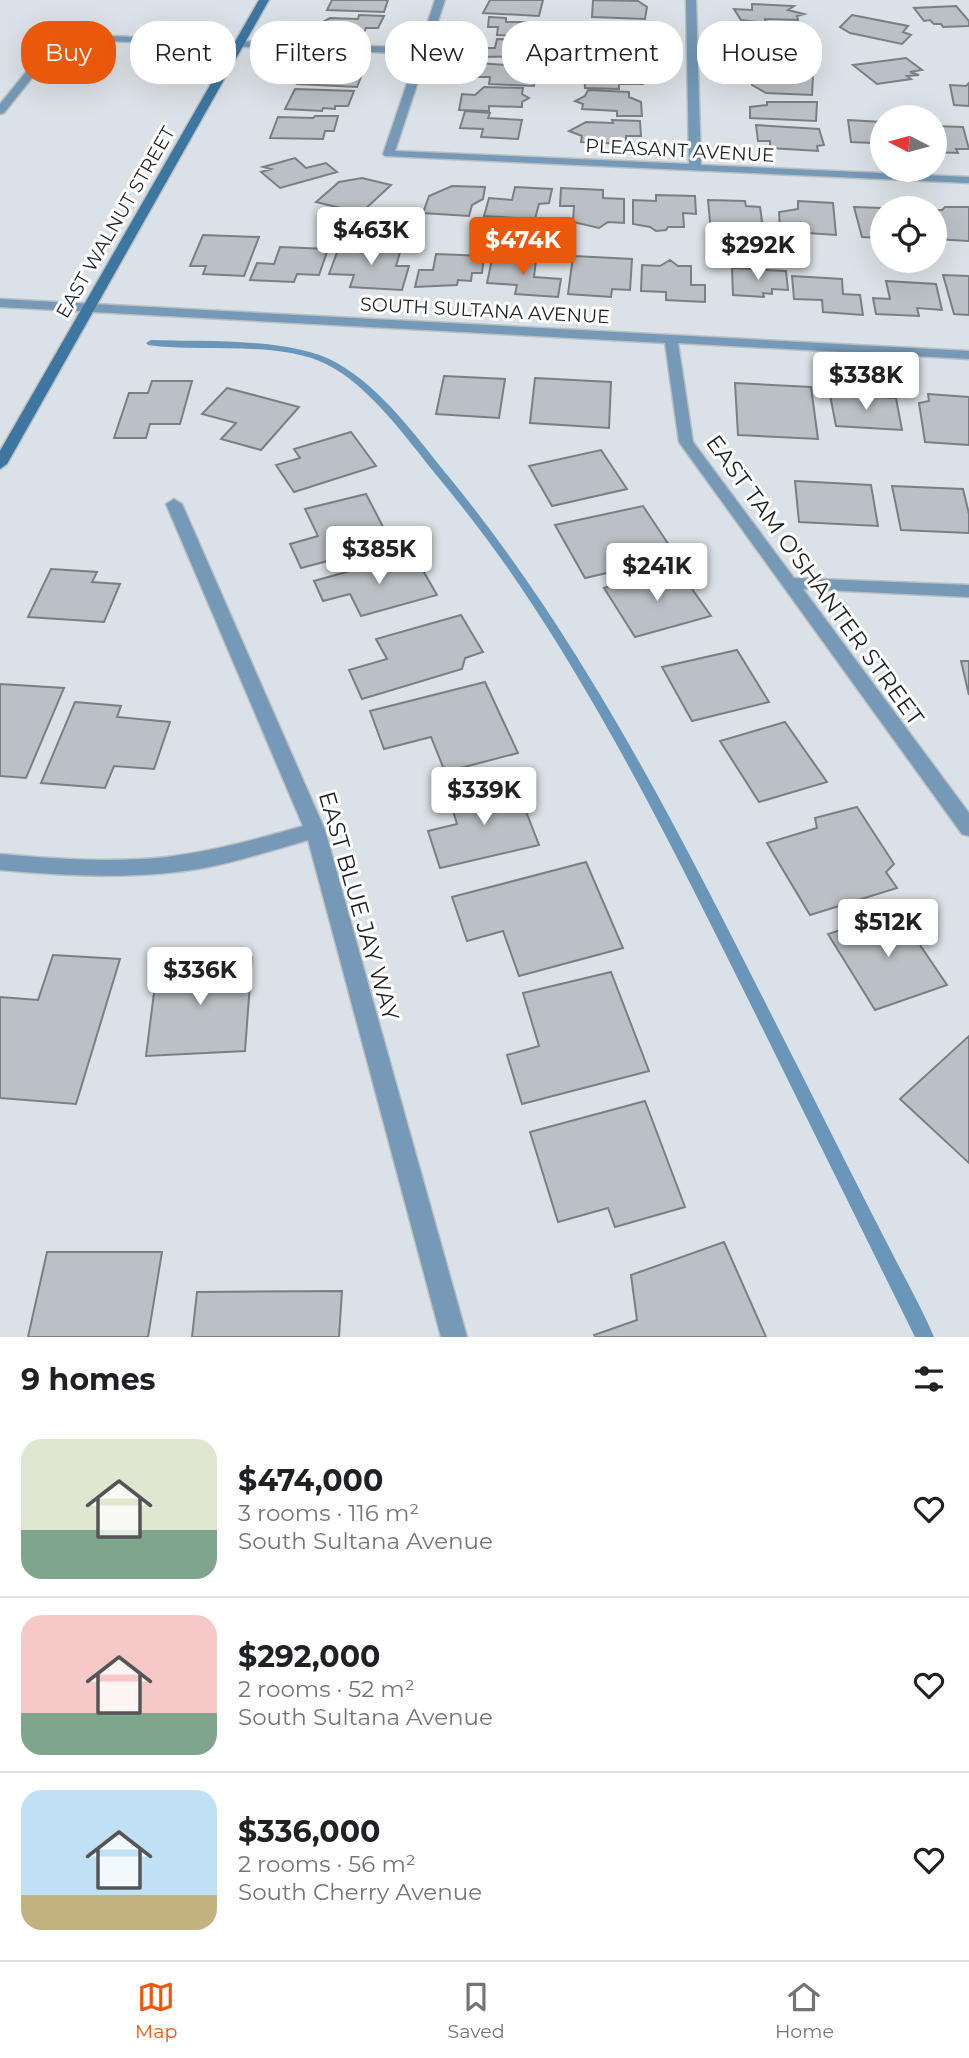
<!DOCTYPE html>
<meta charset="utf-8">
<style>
:root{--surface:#fff;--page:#f6f6f6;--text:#202124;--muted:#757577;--line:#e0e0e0;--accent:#ea580c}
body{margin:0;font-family:Montserrat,sans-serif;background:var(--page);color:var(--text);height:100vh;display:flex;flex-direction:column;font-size:26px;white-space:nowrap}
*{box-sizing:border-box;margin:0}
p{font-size:23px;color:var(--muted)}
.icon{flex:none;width:38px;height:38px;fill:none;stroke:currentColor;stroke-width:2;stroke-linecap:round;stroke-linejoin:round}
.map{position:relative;height:1337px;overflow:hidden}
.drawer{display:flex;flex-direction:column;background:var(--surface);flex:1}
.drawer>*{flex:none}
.top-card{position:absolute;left:21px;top:21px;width:928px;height:63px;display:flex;gap:14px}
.needle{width:46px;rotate:276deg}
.fabs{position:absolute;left:870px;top:105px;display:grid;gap:14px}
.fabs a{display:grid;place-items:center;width:77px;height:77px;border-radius:50%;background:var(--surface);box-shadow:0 7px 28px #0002;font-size:35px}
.price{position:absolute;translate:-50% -60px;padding:0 16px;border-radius:7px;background:#fff;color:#222;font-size:23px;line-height:46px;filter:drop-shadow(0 2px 4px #0008)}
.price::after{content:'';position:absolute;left:50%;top:42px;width:21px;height:16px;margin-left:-10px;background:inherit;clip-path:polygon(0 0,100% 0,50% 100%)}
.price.selected{background:var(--accent);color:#fff}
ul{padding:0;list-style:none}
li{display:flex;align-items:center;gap:21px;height:175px;padding:0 21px}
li+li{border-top:2px solid var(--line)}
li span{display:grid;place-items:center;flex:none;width:196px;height:140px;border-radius:21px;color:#555}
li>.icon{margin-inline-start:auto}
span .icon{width:84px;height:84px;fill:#fffc;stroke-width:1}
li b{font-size:30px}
h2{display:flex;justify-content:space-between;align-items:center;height:84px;padding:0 21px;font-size:30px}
.chip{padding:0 24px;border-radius:28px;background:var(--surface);box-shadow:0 7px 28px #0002;font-size:24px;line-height:63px}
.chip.selected{background:var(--accent);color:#fff}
.tabs{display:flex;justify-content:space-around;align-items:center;height:98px;border-top:2px solid var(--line);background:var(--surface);font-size:19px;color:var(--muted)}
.tabs a{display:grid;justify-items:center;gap:4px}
.tabs .selected{color:var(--accent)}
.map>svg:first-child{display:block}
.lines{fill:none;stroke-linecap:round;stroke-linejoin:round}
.stream{fill:#6a96b9;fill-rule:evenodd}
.building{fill:#bac0c5;stroke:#7a7f84;stroke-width:2}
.street-casing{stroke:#b9bfc4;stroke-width:3}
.secondary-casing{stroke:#b9bfc4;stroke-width:3}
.street{fill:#7599b7;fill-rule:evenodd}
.secondary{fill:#3d76a0;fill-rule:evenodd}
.labels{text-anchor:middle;stroke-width:6;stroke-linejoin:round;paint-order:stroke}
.far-street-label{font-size:19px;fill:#1f2123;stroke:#fff}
.street-label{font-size:23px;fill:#1f2123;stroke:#fff}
</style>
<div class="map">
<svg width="969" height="1337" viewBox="0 0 969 1337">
<rect width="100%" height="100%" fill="#dbe2e7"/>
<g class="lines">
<path class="stream" d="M151 340C203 342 292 337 337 363 383 389 416 437 449 477 598 659 698 871 804 1079 832 1135 860 1191 889 1247 904 1277 921 1306 934 1337H915C857 1220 799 1102 741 985 673 848 604 710 518 583 493 546 466 511 438 477 407 439 370 386 326 364 277 340 201 353 148 345L146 343Z"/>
</g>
<path class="building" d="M332 0H388L384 12 327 10Z
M543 0 539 16 483 13 490 0Z
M593 0 638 1 647 7 645 19 592 17Z
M752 4 794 6 788 10 804 14 797 16 798 20 765 19 766 23 741 20 734 9 752 10Z
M956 6 969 21V26L943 27 941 24H934L930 20 924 21 914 8Z
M359 15 384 16 378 28H366L362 36 322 34 325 28 317 25 330 18 358 19Z
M852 15 908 26 903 32 911 35 902 44 850 33 840 27Z
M489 17 506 18V22H533V26L538 28 537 31H528L527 36 497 35 498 27H488Z
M621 23 637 24 638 35 618 34V39H594V25L618 26Z
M746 25 774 26 772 31H800L803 45H756L759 38 746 36Z
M497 39 533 40 532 46 541 47 540 51 531 53 530 56 479 57 482 48H495Z
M592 44 625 46 624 53 641 54 640 65 617 64 618 60 588 58 589 54 580 51Z
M746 52H801L812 70 747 68Z
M906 58 922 70 910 72 919 75 907 76 911 79 877 84 853 65Z
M477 63 536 67 534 86 489 84 490 77H475Z
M306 64 353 66 351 72H363L357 87 297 84Z
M616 68H641L643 84H619V89L585 88 584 70 616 71Z
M751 73 813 76 812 95 766 93 752 85Z
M969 83V106L954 105 950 85 966 86Z
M484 87 523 88 522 94 529 98 522 102V107L489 106V111L459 110 462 94 475 95Z
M295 89 354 91 348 106H335V109L323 108 322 111 285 109Z
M588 90 629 92V97L641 102 642 116H617V111L582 109 583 104 575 101 585 96Z
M767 102H817L816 121 750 118V107L767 105Z
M465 111 490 113 488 118 522 120 518 139 481 137 483 129 460 128Z
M315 116H338L334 131H325L323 139 270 138 278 117 313 118Z
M612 120 640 121 641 136H626V144L581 142 582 136 569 131 586 122 613 123Z
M848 120 882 122V147L873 146V143L851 142Z
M756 125 819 129 824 145 817 146 818 151 770 148V141H758Z
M934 126 963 127 969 149H956L958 153 934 152Z
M295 158 306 168 326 163 337 172 280 188 261 172 271 169 263 167Z
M362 178 391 185 361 213 316 202 339 182Z
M452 186 485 187 483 199 472 205 469 216 423 213 429 196Z
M515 187 552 189 549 203 539 204 535 219 484 216 489 198 512 200Z
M561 188 603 190V198L624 199V223L608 222 599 228 573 222 574 206H560Z
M656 195 695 196 696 214 683 213 684 227H668L666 230 656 231 650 227 633 224V200L656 201Z
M708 200 745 201 746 206 760 207 764 235 711 233Z
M798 201 833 203 836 235 780 231 779 212 798 209Z
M854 207 882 208V238L862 237Z
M945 207H969V241L934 239V210H942Z
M203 235 259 237 244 276 203 274 206 266H190Z
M374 243 383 249H401L396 266H409L402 290 350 287 354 275 329 274 339 247 362 249Z
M280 247 328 249 319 275 297 274 294 282 250 280 257 263 274 264Z
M520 252 529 260H536L534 277 561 279 558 297 515 294 517 285 487 283 492 259 508 260Z
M436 254 484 256 482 273H472L471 281 458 280 457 285 415 287 419 270H433Z
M573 256 632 259 630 290 612 289 611 297 568 294Z
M670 260 678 266H691V285H705V302L666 300V292L641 291 642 265 660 266Z
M732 268 786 271 788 290 772 289V294L763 293 764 297 733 295Z
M943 275 969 276V315L954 314Z
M792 276 842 279 843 294 860 295 863 315 823 312 822 300 794 299Z
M886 281 936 284 942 310 917 308 919 316 876 314 873 298 890 299Z
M444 376 505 379 499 418 436 414Z
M535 378 611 382 609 428 530 423Z
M152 381H192L180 424H150L146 438H114L129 393H148Z
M735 383 811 387 818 439 738 435Z
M227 388 299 407 261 450 221 439 236 423 202 414Z
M928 394 969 397V445L925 442 919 403 929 401Z
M830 395 896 398 902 430 836 426Z
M351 432 376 466 294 492 276 465 300 458 294 449Z
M601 450 627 489 552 506 529 466Z
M795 481 871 485 878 526 799 522Z
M892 486 963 489 969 514V533L901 530Z
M366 494 392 544 301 568 290 544 318 536 305 509Z
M643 506 677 557 585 578 555 525Z
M397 558 401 567 418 562 437 595 361 616 350 594 323 601 314 581Z
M51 569 97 572 92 582 120 584 104 622 28 617Z
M678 569 711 616 635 637 604 588Z
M461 615 483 652 465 658 462 669 362 699 349 670 387 659 376 639Z
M737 650 769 702 692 721 662 667Z
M961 661H969V695Z
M485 682 518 753 445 772 431 737 384 749 370 711Z
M0 684 64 688 26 778 0 776Z
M75 702 121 706 117 717 170 722 154 769 114 766 105 788 41 783Z
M785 722 827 782 759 802 720 741Z
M515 783 539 845 440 868 428 831 457 824 449 797Z
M857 807 894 864 886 872 897 888 810 915 767 843 817 828 815 818Z
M586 862 623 948 519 976 503 931 467 941 452 897Z
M906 909 927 939 918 942 947 985 875 1010 828 934Z
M53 955 120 959 76 1104 0 1098V997L38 1000Z
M252 957 245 1051 146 1056 158 961Z
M611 972 649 1071 522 1104 507 1055 539 1046 523 993Z
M969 1036V1163L900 1099Z
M645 1101 685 1207 615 1227 608 1208 558 1222 530 1132Z
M724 1242 766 1337H595L594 1335 637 1320 631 1275Z
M47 1252H162L148 1337H28Z
M342 1291 339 1337H192L197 1292Z"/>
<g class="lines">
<g class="street-casing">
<path id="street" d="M435 0H445L395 151 689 164 686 0H696L701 165 969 177V183L385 156 383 154 417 54 63 39 4 113 0 114V104L57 34 419 48Z
M0 299 969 351V359L678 343 693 442 794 578 969 585V597L803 589 969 813V836L962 834 679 442 665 343 0 307Z
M174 499 182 504 325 830 467 1337H441L308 840C274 850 239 861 204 868 136 880 68 876 0 870V854C55 859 111 863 167 857 214 851 258 839 303 826L166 504Z"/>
</g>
<g class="secondary-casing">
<path id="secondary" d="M259 0H269L7 464 0 469V451Z"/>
</g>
<use href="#street" class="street"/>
<use href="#secondary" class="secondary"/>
</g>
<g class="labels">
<g class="far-street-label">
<text transform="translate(680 150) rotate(3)" y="7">PLEASANT AVENUE</text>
<text transform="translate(115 222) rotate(-60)" y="7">EAST WALNUT STREET</text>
<text transform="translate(485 310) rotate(3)" y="7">SOUTH SULTANA AVENUE</text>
</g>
<g class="street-label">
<text transform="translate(815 580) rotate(54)" y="8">EAST TAM O'SHANTER STREET</text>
<text transform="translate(359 906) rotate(74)" y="8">EAST BLUE JAY WAY</text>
</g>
</g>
</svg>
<div class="fabs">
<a><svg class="needle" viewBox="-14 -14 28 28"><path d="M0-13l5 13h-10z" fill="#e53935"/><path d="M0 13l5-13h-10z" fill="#757577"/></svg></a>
<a><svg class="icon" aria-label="locate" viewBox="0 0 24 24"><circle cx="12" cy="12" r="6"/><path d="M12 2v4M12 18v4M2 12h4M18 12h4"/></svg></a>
</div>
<b class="price" style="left:371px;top:267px">$463K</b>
<b class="price selected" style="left:523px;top:277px">$474K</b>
<b class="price" style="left:758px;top:282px">$292K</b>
<b class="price" style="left:866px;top:412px">$338K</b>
<b class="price" style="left:379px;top:586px">$385K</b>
<b class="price" style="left:657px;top:603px">$241K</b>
<b class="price" style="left:484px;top:827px">$339K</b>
<b class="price" style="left:888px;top:959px">$512K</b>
<b class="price" style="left:200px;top:1007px">$336K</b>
<div class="top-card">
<a class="chip selected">Buy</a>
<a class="chip">Rent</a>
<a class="chip">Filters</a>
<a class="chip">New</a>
<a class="chip">Apartment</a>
<a class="chip">House</a>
</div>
</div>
<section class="drawer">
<h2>9 homes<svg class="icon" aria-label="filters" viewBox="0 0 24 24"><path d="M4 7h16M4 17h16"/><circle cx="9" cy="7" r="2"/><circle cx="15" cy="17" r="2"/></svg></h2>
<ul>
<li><span style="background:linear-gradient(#dfe7d0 65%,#7fa58c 0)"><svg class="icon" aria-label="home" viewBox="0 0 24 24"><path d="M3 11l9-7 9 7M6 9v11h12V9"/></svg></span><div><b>$474,000</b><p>3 rooms · 116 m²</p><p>South Sultana Avenue</p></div><svg class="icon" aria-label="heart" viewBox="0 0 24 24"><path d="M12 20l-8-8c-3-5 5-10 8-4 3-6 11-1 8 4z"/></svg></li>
<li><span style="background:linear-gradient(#f6c9c9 70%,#7fa58c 0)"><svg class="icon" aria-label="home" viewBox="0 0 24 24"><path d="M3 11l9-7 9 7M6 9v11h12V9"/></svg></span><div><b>$292,000</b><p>2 rooms · 52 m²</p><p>South Sultana Avenue</p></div><svg class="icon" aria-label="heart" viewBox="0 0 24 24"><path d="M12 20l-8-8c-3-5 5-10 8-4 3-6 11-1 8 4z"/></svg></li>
<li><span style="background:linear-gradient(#bfe0f5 75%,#c2b280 0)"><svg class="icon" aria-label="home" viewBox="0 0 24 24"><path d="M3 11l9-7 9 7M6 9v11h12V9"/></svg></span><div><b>$336,000</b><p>2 rooms · 56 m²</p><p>South Cherry Avenue</p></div><svg class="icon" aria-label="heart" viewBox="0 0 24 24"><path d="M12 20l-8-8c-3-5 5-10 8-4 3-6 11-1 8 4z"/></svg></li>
</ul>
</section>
<nav class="tabs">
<a class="selected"><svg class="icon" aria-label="map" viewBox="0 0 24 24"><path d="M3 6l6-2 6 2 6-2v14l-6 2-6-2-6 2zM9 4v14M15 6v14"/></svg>Map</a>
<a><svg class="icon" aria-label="saved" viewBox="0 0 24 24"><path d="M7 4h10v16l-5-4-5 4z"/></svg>Saved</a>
<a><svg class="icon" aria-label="home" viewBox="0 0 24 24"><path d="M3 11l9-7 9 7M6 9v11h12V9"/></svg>Home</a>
</nav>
